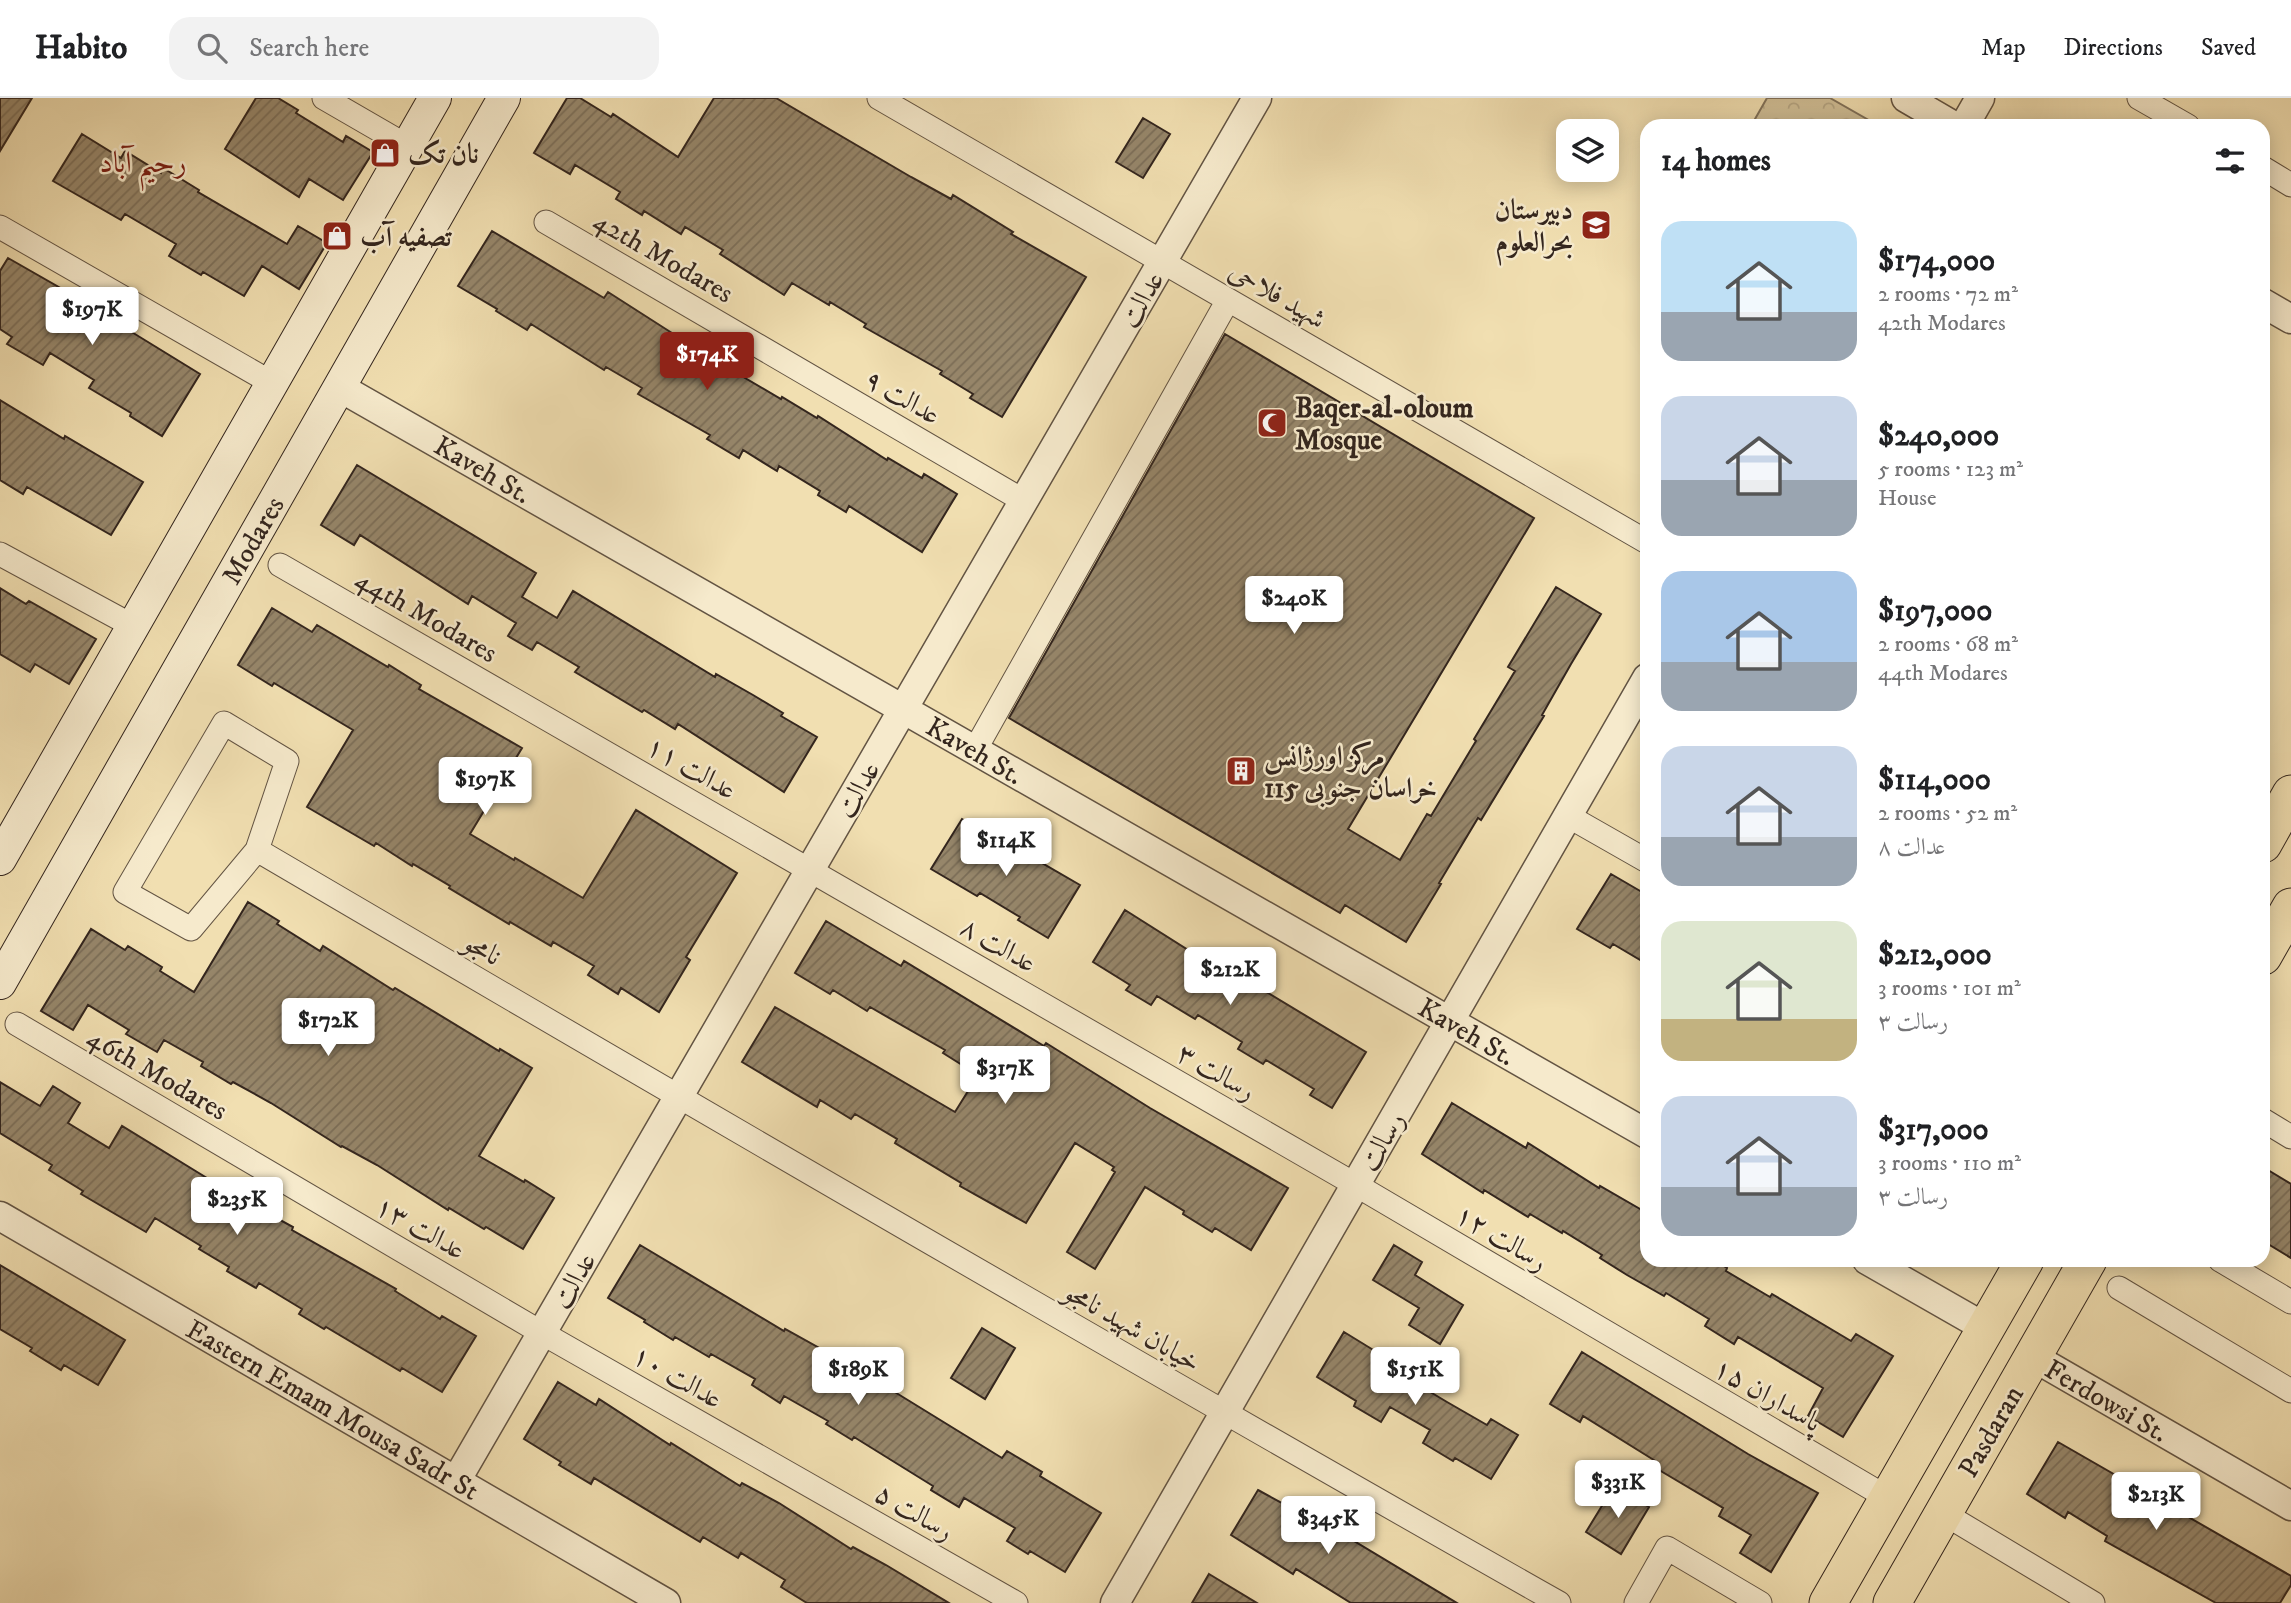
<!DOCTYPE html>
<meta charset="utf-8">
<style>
:root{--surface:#fff;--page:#f2f2f2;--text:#202124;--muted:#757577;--line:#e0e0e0;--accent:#8f2418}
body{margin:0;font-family:"IM FELL DW Pica",Amiri,serif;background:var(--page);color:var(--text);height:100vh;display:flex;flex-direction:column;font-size:26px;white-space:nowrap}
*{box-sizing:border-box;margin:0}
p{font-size:23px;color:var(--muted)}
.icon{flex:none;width:38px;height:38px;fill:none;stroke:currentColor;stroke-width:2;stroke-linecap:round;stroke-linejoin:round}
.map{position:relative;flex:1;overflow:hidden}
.panel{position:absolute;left:1640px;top:21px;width:630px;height:1148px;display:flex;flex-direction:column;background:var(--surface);border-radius:21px;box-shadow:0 4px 18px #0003}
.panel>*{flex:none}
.controls{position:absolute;left:1556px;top:21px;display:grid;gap:14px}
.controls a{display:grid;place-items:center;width:63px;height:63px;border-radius:14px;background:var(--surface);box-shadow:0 4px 18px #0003;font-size:35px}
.price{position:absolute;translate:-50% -60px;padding:0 16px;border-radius:7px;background:#fff;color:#222;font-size:23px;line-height:46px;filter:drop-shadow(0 2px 4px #0008)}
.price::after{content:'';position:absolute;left:50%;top:42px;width:21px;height:16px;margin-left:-10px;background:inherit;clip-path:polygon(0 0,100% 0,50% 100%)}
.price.current{background:var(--accent);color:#fff}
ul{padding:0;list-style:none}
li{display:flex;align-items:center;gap:21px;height:175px;padding:0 21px}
li span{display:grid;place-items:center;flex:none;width:196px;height:140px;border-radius:21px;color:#555}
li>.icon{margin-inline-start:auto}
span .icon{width:84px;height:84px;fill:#fffc;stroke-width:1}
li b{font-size:30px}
h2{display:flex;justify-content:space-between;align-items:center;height:84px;padding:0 21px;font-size:30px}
header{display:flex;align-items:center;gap:42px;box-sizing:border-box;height:98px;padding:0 35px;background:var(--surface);border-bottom:2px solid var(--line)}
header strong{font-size:33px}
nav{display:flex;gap:38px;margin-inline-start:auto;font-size:24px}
.search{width:490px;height:63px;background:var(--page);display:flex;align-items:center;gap:18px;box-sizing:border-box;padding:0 24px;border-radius:21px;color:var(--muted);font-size:26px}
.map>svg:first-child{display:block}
.park{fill:url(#park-crowns);stroke:#82735b;stroke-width:2}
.building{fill:url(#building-hatch);stroke:#34261e;stroke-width:2}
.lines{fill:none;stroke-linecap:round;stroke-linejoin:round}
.minor-casing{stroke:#635443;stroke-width:25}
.tertiary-casing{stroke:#635443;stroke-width:31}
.secondary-casing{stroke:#34261e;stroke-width:34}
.primary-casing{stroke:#34261e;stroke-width:39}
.minor{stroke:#f6eacc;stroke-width:23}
.tertiary{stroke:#f6eacc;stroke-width:28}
.secondary{stroke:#f6eacc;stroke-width:32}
.primary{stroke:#f1dfb1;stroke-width:37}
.labels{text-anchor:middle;stroke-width:5;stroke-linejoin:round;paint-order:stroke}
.poi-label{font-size:28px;font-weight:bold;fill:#34261e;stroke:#f6eacc;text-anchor:start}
.street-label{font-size:28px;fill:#34261e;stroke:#f6eacc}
.neighbourhood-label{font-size:30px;fill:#7a1f14;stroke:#f6eacc}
</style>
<header>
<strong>Habito</strong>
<div class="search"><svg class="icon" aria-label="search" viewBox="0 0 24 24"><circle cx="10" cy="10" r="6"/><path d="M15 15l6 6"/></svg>Search here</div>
<nav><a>Map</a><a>Directions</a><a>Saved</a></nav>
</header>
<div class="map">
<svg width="2291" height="1505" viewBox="0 0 2291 1505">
<defs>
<pattern id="park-crowns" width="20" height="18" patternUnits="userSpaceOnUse" patternTransform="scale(1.75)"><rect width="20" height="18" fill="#d1c098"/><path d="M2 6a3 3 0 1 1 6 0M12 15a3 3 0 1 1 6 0" fill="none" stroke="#b4a583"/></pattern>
<pattern id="building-hatch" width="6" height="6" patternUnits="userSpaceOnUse" patternTransform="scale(1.75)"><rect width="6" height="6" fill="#96866a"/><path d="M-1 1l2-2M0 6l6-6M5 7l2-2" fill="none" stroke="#7b6d57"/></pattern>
</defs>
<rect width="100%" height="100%" fill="#f1dfb1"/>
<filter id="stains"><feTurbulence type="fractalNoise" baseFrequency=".00286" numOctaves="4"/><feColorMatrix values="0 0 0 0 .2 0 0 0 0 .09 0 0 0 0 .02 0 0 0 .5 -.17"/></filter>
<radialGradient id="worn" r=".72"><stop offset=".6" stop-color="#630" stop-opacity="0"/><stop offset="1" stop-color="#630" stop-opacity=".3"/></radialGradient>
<path class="park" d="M1767 0H1830L1879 28H1751Z"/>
<path class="building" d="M0 0H32L0 53Z
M256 0H278L298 12 296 15 343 44 346 38 373 54 343 102 309 81 299 99 225 51Z
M567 0H580L611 19 613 16 678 59 714 0H776L911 79 951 101 953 97 1013 134 1011 136 1086 179 1002 319 970 300 973 296 940 276 942 273 864 229 866 226 830 204 829 207 792 185 784 197 720 156 723 152 685 129 681 136 644 113 642 117 616 101 620 94 575 67 570 76 534 55Z
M1143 20 1170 36 1143 80 1116 64Z
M82 36 121 60 125 53 161 75 163 70 199 92 198 94 287 146 298 128 327 145 299 191 262 168 244 198 203 174 201 177 169 158 176 146 125 116 121 122 53 83Z
M492 133 604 200 608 194 711 260 781 301 782 299 817 320 818 318 887 362 888 360 922 380 924 376 957 396 922 454 849 408 846 414 818 397 820 393 779 368 777 373 743 352 739 360 707 341 710 337 638 296 642 290 606 269 604 272 531 226 527 232 496 213 497 211 458 188Z
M8 160 118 223 117 225 200 276 162 338 130 318 131 315 89 290 94 282 50 255 43 267 7 246 12 239 0 231V173Z
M1225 236 1534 420 1348 731 1400 762 1427 716 1431 718 1476 643 1474 641 1515 573 1508 569 1556 489 1601 516 1571 566 1542 617 1544 618 1481 722 1478 720 1439 785 1441 786 1406 844 1345 807 1340 815 1009 620Z
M0 302 64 341 65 338 143 384 111 437 27 389 23 396 0 382Z
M357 367 536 475 522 499 557 520 573 493 715 579 716 576 753 597 783 615 781 618 817 639 784 694 678 626 675 631 644 612 642 614 575 574 579 569 537 544 532 552 508 538 516 525 472 498 468 506 360 437 354 447 321 427Z
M0 490 26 506 29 503 96 541 69 586 35 566 30 574 0 556Z
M272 510 312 534 317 527 388 569 389 567 421 587 419 591 522 650 470 736 514 762 515 760 583 800 636 712 737 775 686 859 690 862 659 914 621 890 618 896 588 877 594 868 553 844 551 848 510 824 509 826 449 790 450 788 413 766 412 768 376 745 374 748 307 709 353 632 274 585 272 588 238 567Z
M962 721 1015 753 1016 750 1080 787 1048 840 1018 822 1020 819 980 795 977 798 931 771Z
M1611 776 1647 797V866L1613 846 1610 850 1577 831Z
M248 804 279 823 277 826 320 853 323 848 393 892 395 890 499 953 500 951 532 970 479 1058 524 1084 525 1082 554 1100 523 1151 486 1129 484 1131 449 1110 448 1112 377 1067 342 1048 341 1049 271 1005 233 984 231 986 201 968 203 964 164 942 157 954 126 936 129 932 88 907 73 932 41 913 91 831 125 852 128 848 162 869 160 873 194 894Z
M1125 812 1193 855 1195 851 1366 954 1332 1010 1310 997 1314 991 1266 962 1263 966 1238 951 1242 944 1198 917 1195 921 1157 898 1151 907 1126 892 1130 887 1093 864Z
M826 823 901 868 904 863 1044 948 1046 945 1150 1010 1288 1090 1251 1152 1215 1130 1212 1134 1183 1116 1184 1113 1145 1089 1095 1171 1067 1154 1115 1074 1112 1072 1114 1069 1075 1045 1026 1125 960 1088 961 1085 895 1045 897 1041 855 1016 851 1021 820 1002 817 1009 742 964 775 909 955 1014 978 977 943 955 945 952 870 909 867 913 833 892 830 896 795 875Z
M0 984 40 1008 53 988 80 1005 68 1025 109 1050 122 1028 233 1096 293 1129 292 1132 396 1191 395 1193 440 1221 442 1218 476 1238 442 1294 402 1270 400 1273 326 1229 324 1231 299 1216 302 1211 259 1185 256 1190 227 1173 229 1169 199 1151 201 1148 155 1120 146 1134 81 1096 83 1093 49 1072 52 1067 0 1035Z
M1452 1005 1526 1050 1528 1045 1599 1090 1600 1088 1647 1115V1162H1714L1727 1170 1726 1173 1770 1199 1772 1196 1851 1243 1856 1236 1893 1258 1843 1339 1808 1318 1823 1290 1738 1239 1734 1246 1705 1228 1709 1221 1666 1195 1664 1198 1627 1177 1600 1160 1602 1157 1563 1133 1562 1135 1530 1116 1528 1119 1484 1092 1483 1095 1422 1056Z
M2263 1069 2291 1086V1160L2263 1143Z
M640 1147 784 1233 785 1231 859 1272 1002 1360 1007 1353 1042 1374 1040 1378 1101 1415 1065 1474 1030 1453 1028 1456 1007 1443 1015 1430 964 1400 959 1409 931 1392 933 1388 854 1339 852 1342 826 1326 828 1323 784 1298 780 1305 752 1287 755 1281 711 1256 709 1259 675 1239 673 1242 644 1224 645 1222 608 1200Z
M1394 1147 1422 1164 1415 1177 1463 1207 1440 1246 1409 1227 1419 1210 1373 1182Z
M0 1167 125 1242 98 1287 64 1267 61 1272 30 1253 32 1250 0 1231Z
M982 1230 1015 1250 985 1301 951 1280Z
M1344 1234 1375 1253 1372 1259 1447 1304 1487 1327 1491 1321 1518 1337 1491 1381 1455 1360 1453 1363 1423 1345 1430 1332 1390 1309 1381 1324 1354 1308 1356 1303 1317 1279Z
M1582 1254 1748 1356 1818 1395 1771 1474 1740 1455 1751 1437 1719 1418 1723 1410 1654 1369 1657 1364 1583 1318 1580 1324 1550 1306Z
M558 1284 596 1307 599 1301 670 1347 671 1345 740 1388 742 1385 779 1405 851 1451 853 1449 886 1467 949 1505H807L781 1489 785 1482 741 1455 738 1460 703 1439 700 1444 594 1380 591 1386 559 1367 561 1364 524 1341Z
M2058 1344 2291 1478V1487L2280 1505H2216L2105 1443 2107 1438 2068 1414 2065 1420 2027 1396Z
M1614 1388 1649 1409 1621 1456 1586 1434Z
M1258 1392 1328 1430 1329 1428 1457 1505H1351L1296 1471 1293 1476 1231 1437Z
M1209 1476 1257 1505H1192Z"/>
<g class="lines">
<g class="minor-casing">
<path id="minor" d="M324 0 407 48
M879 0 1647 444
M2139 0 2188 28
M2263 70 2291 87
M546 124 1024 403
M0 129 272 285
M0 456 133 528
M280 467 1356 1087 1888 1400
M224 625 287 663 257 752 191 831 125 794Z
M975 652 1228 202
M1568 718 1647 763
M257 752C690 1006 1123 1258 1559 1505
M17 926 542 1235 1016 1505
M2263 1022 2291 1039
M2220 1162 2291 1204
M2119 1190 2291 1293
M1943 1415 2093 1505
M1636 1505 1667 1450 1760 1505"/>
</g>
<g class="tertiary-casing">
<path id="tertiary" d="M1906 0 1954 28
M1964 28 1980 0
M2263 205 2291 221
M339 289 1647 1036
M0 1118 666 1505
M1867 1162 1986 1230
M2033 1259 2291 1408
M456 1383 1257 0
M1115 1505 1647 580"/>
</g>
<g class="secondary-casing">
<path id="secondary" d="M0 761 435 0
M0 885 504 0"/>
</g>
<g class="primary-casing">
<path id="primary" d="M2263 746 2291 696
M2263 858 2291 809
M1828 1505 2025 1162
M1892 1505 2088 1162"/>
</g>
<use href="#minor" class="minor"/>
<use href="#tertiary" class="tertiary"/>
<use href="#secondary" class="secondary"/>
<use href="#primary" class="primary"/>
</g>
<defs>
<g id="shop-square" transform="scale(1.575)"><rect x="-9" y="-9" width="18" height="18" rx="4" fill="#8f2418" stroke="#f6eacc"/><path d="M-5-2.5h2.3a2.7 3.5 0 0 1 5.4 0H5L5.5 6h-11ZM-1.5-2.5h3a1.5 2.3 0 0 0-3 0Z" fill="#fff"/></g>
<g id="school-square" transform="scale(1.575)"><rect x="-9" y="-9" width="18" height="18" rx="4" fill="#8f2418" stroke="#f6eacc"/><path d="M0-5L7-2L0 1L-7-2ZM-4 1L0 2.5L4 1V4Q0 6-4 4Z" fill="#fff"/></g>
<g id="mosque-square" transform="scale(1.575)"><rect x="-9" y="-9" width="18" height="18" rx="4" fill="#8f2418" stroke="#f6eacc"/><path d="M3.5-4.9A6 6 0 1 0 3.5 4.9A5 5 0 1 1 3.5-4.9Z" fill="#fff"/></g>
<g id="building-square" transform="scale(1.575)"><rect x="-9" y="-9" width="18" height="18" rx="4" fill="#8f2418" stroke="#f6eacc"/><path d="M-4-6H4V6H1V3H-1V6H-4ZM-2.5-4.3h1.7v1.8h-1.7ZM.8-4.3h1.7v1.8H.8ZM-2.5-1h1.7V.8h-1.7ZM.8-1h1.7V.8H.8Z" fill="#fff"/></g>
</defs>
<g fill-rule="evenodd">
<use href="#shop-square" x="385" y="55"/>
<use href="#school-square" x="1596" y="127"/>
<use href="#shop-square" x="337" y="138"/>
<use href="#mosque-square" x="1272" y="325"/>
<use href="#building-square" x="1241" y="673"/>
</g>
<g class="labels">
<g class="poi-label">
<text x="408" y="65">نان تک</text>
<text x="1573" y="121" text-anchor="end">دبیرستان<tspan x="1573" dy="32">بحرالعلوم</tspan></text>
<text x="360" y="148">تصفیه آب</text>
<text x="1295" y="319">Baqer-al-oloum<tspan x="1295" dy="32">Mosque</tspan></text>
<text x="1264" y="667">مرکز اورژانس<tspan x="1264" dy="32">115 خراسان جنوبی</tspan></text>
</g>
<g class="street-label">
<text transform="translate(664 158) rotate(30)" y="10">42th Modares</text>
<text transform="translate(1278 196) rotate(30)" y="10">شهید فلاحی</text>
<text transform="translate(1141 201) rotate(-60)" y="10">عدالت</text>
<text transform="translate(903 298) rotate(30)" y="10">عدالت ۹</text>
<text transform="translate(483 371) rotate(30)" y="10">Kaveh St.</text>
<text transform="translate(252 442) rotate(-60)" y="10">Modares</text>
<text transform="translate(427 517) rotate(30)" y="10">44th Modares</text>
<text transform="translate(975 652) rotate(30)" y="10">Kaveh St.</text>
<text transform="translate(692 669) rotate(30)" y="10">عدالت ۱۱</text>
<text transform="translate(857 691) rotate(-60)" y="10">عدالت</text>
<text transform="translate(999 846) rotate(30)" y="10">عدالت ۸</text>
<text transform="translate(483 850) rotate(30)" y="10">نامجو</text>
<text transform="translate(1467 933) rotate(30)" y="10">Kaveh St.</text>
<text transform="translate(1217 973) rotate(30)" y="10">رسالت ۳</text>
<text transform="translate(158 975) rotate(30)" y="10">46th Modares</text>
<text transform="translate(1381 1043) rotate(-60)" y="10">رسالت</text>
<text transform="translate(421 1129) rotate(30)" y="10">عدالت ۱۳</text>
<text transform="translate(1502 1139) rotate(31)" y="10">رسالت ۱۲</text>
<text transform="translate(573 1182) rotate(-60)" y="10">عدالت</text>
<text transform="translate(1133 1228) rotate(30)" y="10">خیابان شهید نامجو</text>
<text transform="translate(678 1278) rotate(30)" y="10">عدالت ۱۰</text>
<text transform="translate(1768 1296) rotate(30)" y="10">پاسداران ۱۵</text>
<text transform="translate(2107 1302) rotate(30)" y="10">Ferdowsi St.</text>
<text transform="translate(333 1311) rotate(30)" y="10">Eastern Emam Mousa Sadr St</text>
<text transform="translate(1990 1333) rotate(-60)" y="10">Pasdaran</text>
<text transform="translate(915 1413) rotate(30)" y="10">رسالت ۵</text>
</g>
<g class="neighbourhood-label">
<text x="143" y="74">رحیم آباد</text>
</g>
</g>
<rect width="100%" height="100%" filter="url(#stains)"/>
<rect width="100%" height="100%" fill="url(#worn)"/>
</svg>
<div class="controls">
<a><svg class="icon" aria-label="layers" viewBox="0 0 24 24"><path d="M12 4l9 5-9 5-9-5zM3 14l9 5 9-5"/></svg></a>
</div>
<b class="price" style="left:92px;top:249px">$197K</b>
<b class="price current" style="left:707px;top:294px">$174K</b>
<b class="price" style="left:1294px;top:538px">$240K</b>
<b class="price" style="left:485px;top:719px">$197K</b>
<b class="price" style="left:1006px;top:780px">$114K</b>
<b class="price" style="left:1230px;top:909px">$212K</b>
<b class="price" style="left:328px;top:960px">$172K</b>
<b class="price" style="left:1005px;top:1008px">$317K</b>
<b class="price" style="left:237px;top:1139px">$235K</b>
<b class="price" style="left:858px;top:1309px">$189K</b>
<b class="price" style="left:1415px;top:1309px">$151K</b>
<b class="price" style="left:1618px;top:1422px">$331K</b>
<b class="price" style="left:2156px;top:1434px">$213K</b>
<b class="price" style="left:1328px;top:1458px">$345K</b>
<section class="panel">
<h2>14 homes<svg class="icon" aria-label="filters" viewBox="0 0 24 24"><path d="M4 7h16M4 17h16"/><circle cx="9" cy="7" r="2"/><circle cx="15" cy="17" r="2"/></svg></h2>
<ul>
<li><span style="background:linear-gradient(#bfe0f5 65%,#9aa5b1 0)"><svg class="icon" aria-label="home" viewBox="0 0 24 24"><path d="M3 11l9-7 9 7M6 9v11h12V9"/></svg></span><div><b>$174,000</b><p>2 rooms · 72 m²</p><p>42th Modares</p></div></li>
<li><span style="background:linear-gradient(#c9d6e8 60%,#9aa5b1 0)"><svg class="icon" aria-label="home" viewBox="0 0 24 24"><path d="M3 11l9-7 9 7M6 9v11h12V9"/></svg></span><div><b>$240,000</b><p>5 rooms · 123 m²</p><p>House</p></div></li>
<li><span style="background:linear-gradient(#a9c7e8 65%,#9aa5b1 0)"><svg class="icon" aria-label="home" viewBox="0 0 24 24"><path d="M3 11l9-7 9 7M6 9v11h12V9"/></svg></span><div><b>$197,000</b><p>2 rooms · 68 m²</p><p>44th Modares</p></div></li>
<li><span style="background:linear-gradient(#c9d6e8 65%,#9aa5b1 0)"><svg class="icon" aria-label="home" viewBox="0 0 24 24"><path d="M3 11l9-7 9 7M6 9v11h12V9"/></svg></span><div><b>$114,000</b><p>2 rooms · 52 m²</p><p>عدالت ۸</p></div></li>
<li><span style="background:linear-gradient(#dfe7d0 70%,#c2b280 0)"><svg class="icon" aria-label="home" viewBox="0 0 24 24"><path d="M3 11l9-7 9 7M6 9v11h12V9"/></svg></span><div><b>$212,000</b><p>3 rooms · 101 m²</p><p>رسالت ۳</p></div></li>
<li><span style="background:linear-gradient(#c9d6e8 65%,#9aa5b1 0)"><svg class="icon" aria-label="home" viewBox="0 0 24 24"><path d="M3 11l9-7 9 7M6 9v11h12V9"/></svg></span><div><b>$317,000</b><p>3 rooms · 110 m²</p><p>رسالت ۳</p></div></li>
</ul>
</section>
</div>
